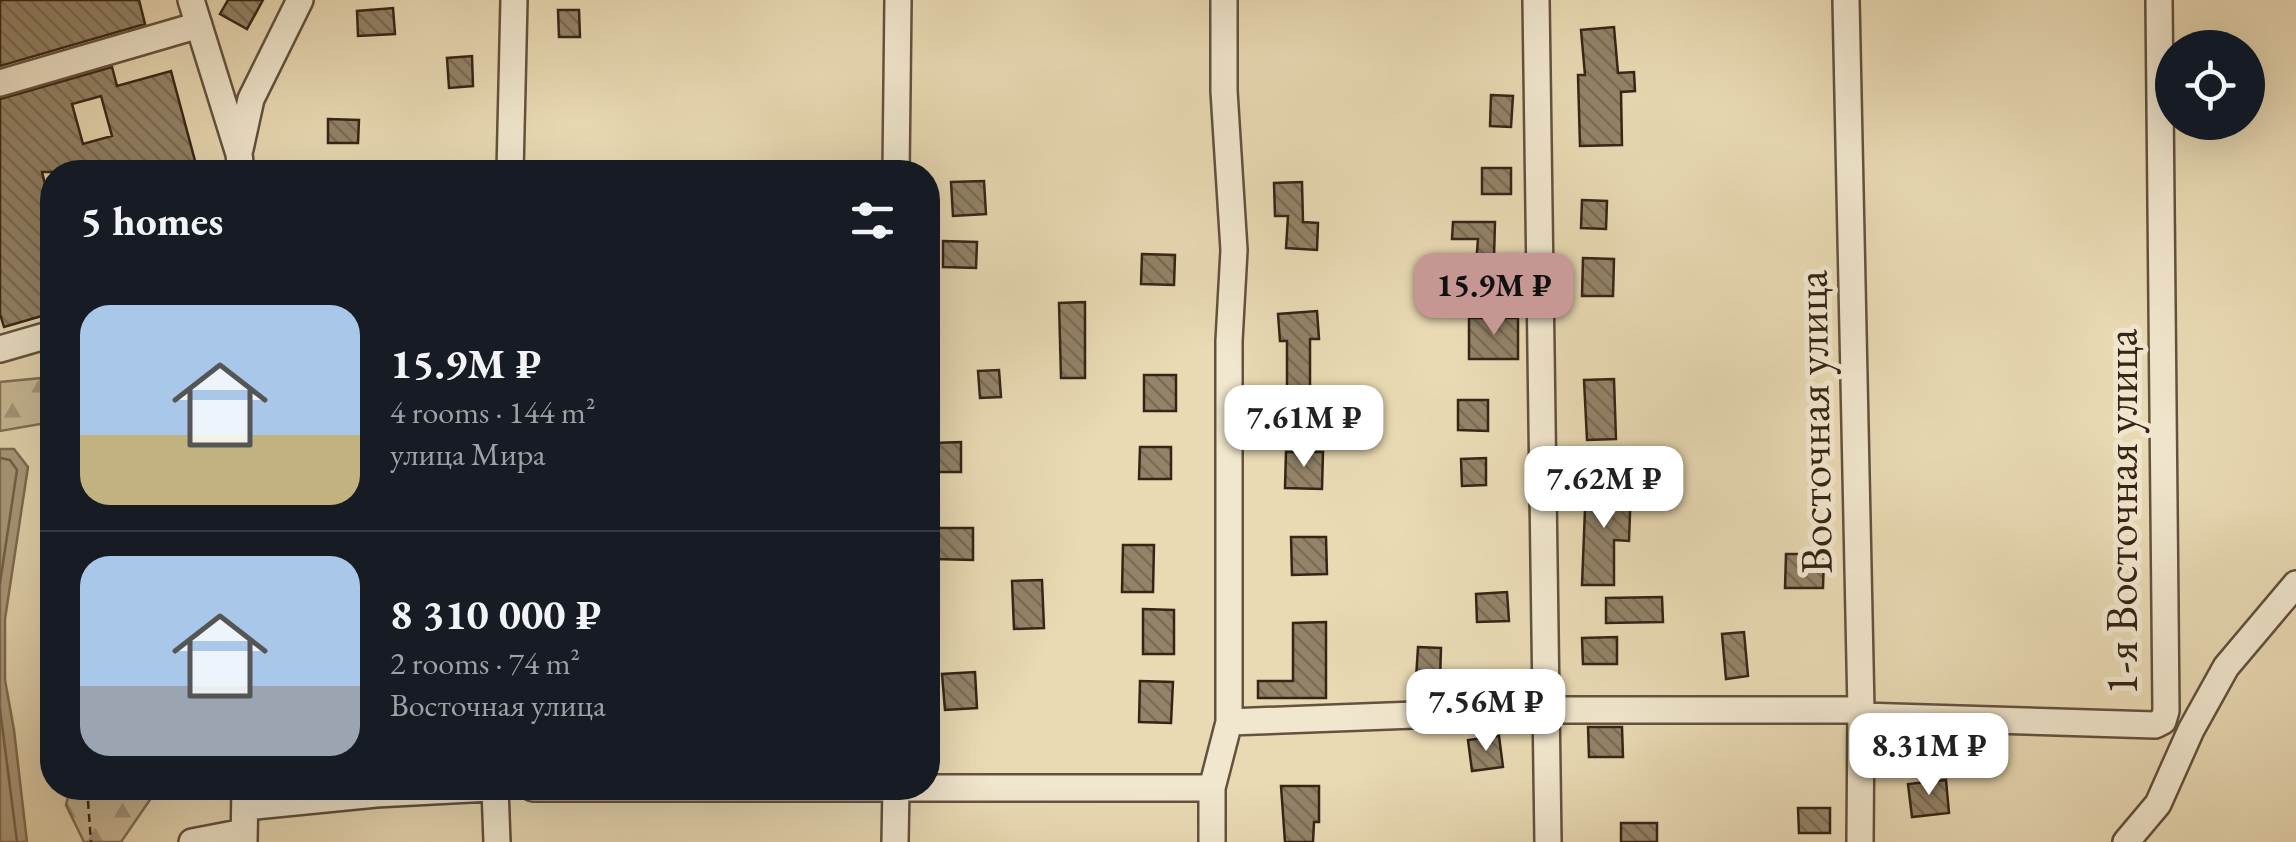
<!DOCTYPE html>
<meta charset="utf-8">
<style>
:root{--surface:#171b24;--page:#20242c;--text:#f1f3f6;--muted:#9ea1a6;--line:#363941;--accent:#c59692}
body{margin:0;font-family:"EB Garamond",serif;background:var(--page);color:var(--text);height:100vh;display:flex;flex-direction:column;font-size:38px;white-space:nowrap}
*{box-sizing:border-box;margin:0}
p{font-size:32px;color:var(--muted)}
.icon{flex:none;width:55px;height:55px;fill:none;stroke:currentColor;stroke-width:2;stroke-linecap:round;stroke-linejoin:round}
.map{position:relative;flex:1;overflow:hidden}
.drawer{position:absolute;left:40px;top:160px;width:900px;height:640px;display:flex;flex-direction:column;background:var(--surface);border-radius:40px;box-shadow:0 10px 40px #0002}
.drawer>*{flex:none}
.tools{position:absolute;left:2155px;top:30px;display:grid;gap:20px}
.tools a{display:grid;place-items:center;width:110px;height:110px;border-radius:50%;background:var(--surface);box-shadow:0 10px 40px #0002;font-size:50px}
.price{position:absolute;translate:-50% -85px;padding:0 22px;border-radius:20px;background:#fff;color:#222;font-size:32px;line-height:65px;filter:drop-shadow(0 2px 5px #0008)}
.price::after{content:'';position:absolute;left:50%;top:60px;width:30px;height:22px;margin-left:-15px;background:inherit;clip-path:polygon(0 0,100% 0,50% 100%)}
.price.on{background:var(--accent);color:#111}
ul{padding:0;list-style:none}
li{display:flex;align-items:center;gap:30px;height:250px;padding:0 40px}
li+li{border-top:2px solid var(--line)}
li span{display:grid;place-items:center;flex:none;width:280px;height:200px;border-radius:30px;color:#555}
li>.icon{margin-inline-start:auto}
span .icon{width:120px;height:120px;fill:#fffc;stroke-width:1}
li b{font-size:42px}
h2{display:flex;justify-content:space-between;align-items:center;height:120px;padding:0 40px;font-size:42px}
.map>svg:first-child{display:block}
.forest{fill:url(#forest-firs);stroke:#807058;stroke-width:2.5}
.water{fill:#ac9c7e;stroke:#7d6c54;stroke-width:2.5}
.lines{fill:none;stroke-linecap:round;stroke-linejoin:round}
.shore{stroke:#71604a;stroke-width:2.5}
.building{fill:url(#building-back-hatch);stroke:#362416;stroke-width:2.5;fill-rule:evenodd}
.minor-casing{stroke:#63523e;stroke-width:30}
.path{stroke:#362416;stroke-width:2.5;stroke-dasharray:8 5;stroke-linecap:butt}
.minor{stroke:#f1e7ce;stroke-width:25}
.labels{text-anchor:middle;stroke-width:10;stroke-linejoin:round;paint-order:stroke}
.street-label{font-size:45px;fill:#362416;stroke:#f1e7ce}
</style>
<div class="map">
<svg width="2296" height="842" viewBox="0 0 2296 842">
<defs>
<pattern id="forest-firs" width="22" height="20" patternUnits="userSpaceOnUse" patternTransform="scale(2.5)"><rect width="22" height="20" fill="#cbbb99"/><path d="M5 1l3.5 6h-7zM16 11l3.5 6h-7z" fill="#a6987c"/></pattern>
<pattern id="building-back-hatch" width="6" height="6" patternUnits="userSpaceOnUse" patternTransform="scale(2.5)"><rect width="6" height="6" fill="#938368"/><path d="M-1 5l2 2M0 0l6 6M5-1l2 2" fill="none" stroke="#796b55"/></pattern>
</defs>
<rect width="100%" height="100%" fill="#e9dab4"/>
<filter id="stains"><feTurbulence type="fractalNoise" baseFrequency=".002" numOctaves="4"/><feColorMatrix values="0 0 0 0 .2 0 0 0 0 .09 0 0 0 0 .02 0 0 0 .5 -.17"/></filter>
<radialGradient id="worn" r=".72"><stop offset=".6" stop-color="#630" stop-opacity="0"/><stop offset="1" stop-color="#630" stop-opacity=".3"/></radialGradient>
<path class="forest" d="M52 377V422L0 431V382Z
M70 788H158L121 842H84L66 805Z"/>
<path class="water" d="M0 449H14L28 467 5 619V680L14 730 27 842H0Z"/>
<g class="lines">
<path class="shore" d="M0 458 10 460 17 470 0 583
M0 709 17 842"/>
</g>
<path class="building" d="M0 0H139L145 24 0 66Z
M228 0H263L247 29 220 14Z
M393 8 395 34 358 36 357 11Z
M558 10H579L580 37H559Z
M1614 27 1618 73 1634 72 1635 91 1621 92 1622 145 1580 146 1578 75H1585L1581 30Z
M472 56 473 86 449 88 447 58Z
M112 67 117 86 171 71 198 172H42L52 212V313L4 327 0 314V99ZM101 96 112 136 83 144 72 104Z
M1491 95 1513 96 1511 127 1490 126Z
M328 119 359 120 358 143H328Z
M1482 168H1511V194H1482Z
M984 181 986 214 953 216 951 182Z
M1302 182 1303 222 1318 223 1317 250 1286 248 1288 216H1275L1274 183Z
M1582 200 1607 201 1606 229 1581 228Z
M1453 222H1495L1494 258 1510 259 1507 292 1474 290 1478 239H1452Z
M943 241 977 242 976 268 943 267Z
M1142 254 1175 255 1174 285 1141 284Z
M1583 258 1614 259 1613 296H1582Z
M1085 302V378H1061L1059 303Z
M1317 311 1319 339H1310V387H1287V341H1280L1278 314Z
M1469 318H1518V359H1469Z
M999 370 1001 397 980 398 978 371Z
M1144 375H1176V411H1144Z
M1614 379 1616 439 1587 440 1584 380Z
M1458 400H1488V431L1458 430Z
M961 442V472H933V443Z
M1140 447H1171V479H1139Z
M1286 452H1323L1322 489 1285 488Z
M1486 458V485L1462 486 1461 459Z
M1586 484 1631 486 1629 541 1614 540V585H1582Z
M935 528H973V560L935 559Z
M1291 537H1326L1327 574 1292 575Z
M1123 545H1154L1153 592H1122Z
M1786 554H1824L1823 588H1785Z
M1042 580 1044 628 1014 629 1012 581Z
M1507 592 1509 621 1477 622 1476 594Z
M1662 597 1663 622 1606 623V598Z
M1143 609 1174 610V654H1143Z
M1326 622V698H1258V681H1293V623Z
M1744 632 1748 676 1726 679 1722 634Z
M1617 637V664H1583L1582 638Z
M1418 647 1441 648 1440 680 1416 679Z
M975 672 977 708 945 710 942 674Z
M1140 681 1173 682 1171 723 1139 722Z
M1588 727H1622L1623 757H1589Z
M1499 736 1503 767 1472 771 1468 740Z
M1946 780 1949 813 1912 817 1908 784Z
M1281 786H1319V822H1314L1313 842H1285Z
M1798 808H1830V833H1799Z
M1621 823H1657V842H1621Z"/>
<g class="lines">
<g class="minor-casing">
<path id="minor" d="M191 0 239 154 241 172
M1536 0 1548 842
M1846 0 1861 710 1860 842
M0 83 199 25
M240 149 251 99 300 0
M510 172 514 0
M896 172 898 0
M0 349 52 334
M1861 716 2155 725 2163 721 2166 711 2159 0
M1229 722 1546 710H1861
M495 788 497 842
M533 788H1212
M245 807 376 794 490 788
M192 842 244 832
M244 842 245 788
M895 842 896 788
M1212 842V788L1229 722V341L1234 250 1224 91V0
M2126 842 2158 804 2191 730 2226 667 2296 584"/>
</g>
<path class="path" d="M87 788 91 842"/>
<use href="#minor" class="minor"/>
</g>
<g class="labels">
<g class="street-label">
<text transform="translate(1813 422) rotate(-91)" y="16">Восточная улица</text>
<text transform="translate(2121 512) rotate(-90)" y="16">1-я Восточная улица</text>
</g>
</g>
<rect width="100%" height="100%" filter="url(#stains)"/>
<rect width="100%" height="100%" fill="url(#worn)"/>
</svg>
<div class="tools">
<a><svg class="icon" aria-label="locate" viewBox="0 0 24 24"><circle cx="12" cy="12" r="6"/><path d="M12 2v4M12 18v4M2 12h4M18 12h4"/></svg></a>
</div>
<b class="price on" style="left:1494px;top:338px">15.9M ₽</b>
<b class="price" style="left:1304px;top:470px">7.61M ₽</b>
<b class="price" style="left:1604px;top:531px">7.62M ₽</b>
<b class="price" style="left:1486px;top:754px">7.56M ₽</b>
<b class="price" style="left:1929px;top:798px">8.31M ₽</b>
<section class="drawer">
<h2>5 homes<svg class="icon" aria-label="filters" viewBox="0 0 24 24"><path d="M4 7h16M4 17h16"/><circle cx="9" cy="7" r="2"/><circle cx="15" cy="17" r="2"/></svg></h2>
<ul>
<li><span style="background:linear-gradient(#a9c7e8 65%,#c2b280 0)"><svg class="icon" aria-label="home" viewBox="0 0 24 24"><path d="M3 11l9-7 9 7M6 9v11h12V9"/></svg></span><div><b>15.9M ₽</b><p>4 rooms · 144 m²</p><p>улица Мира</p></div></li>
<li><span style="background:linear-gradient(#a9c7e8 65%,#9aa5b1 0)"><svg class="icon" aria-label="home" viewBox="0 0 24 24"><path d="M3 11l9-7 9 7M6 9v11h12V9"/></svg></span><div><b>8 310 000 ₽</b><p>2 rooms · 74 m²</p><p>Восточная улица</p></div></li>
</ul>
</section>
</div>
